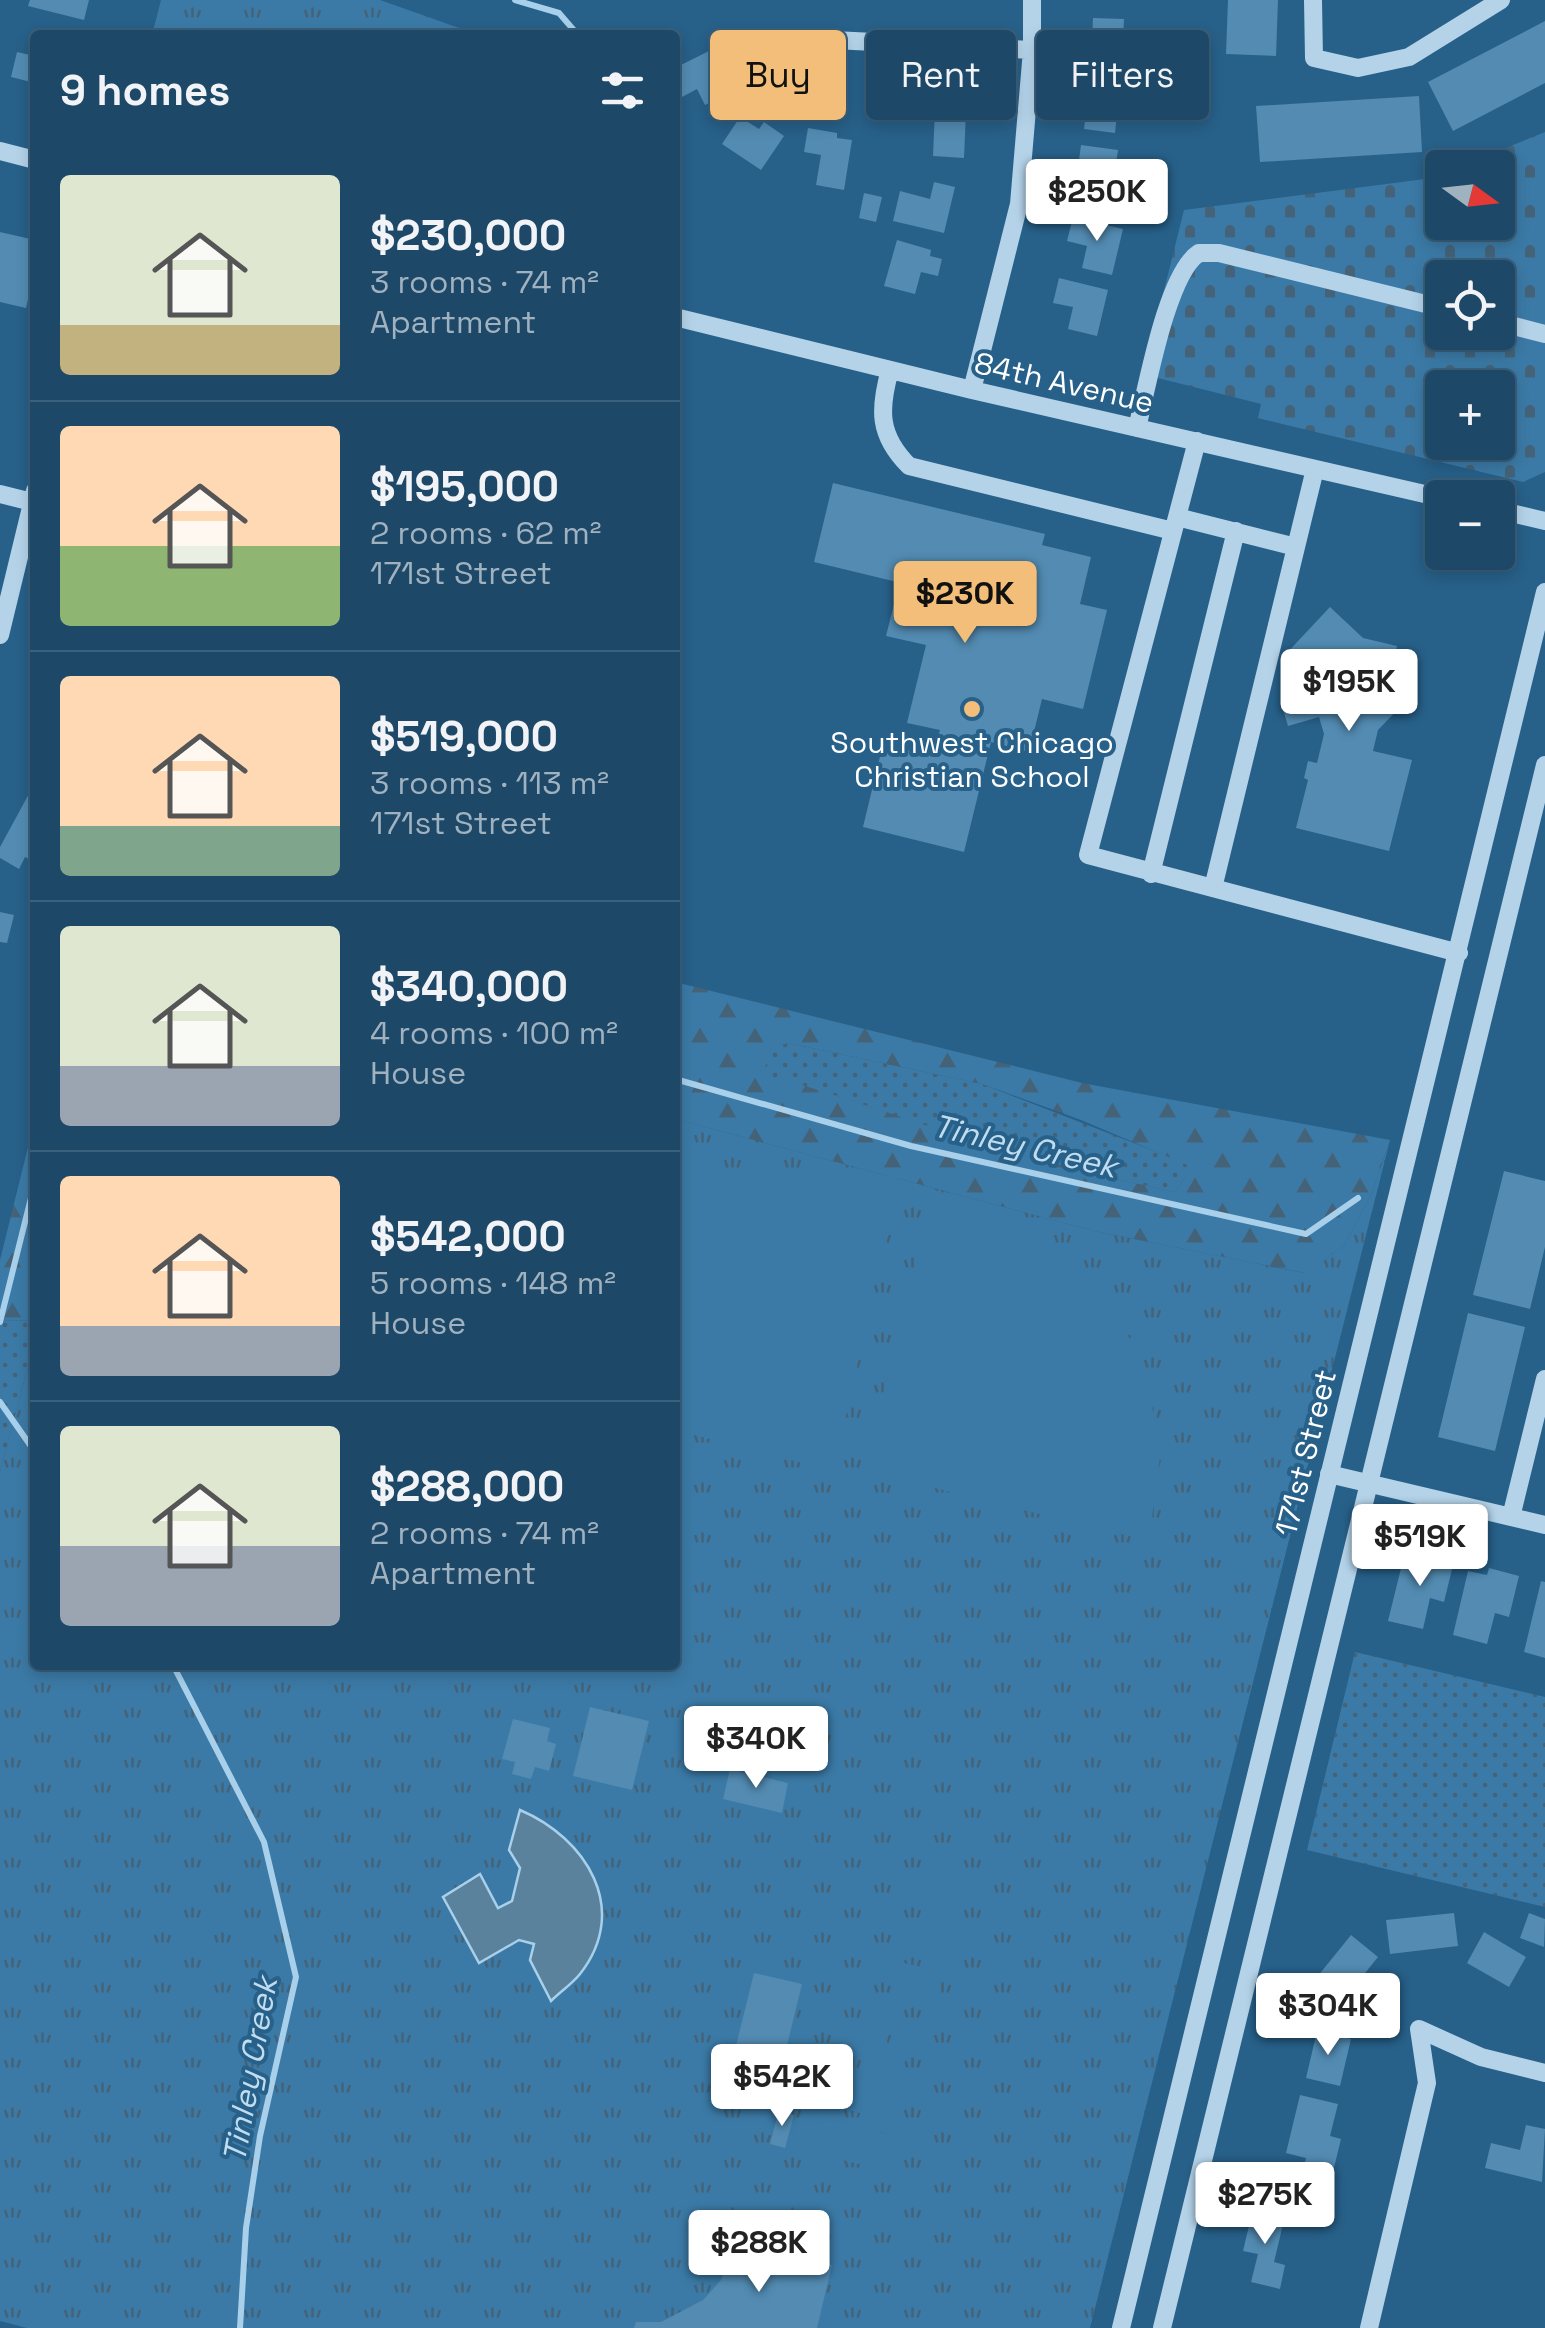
<!DOCTYPE html>
<meta charset="utf-8">
<style>
:root{--surface:#1d4867;--page:#254f6d;--text:#f1f3f6;--muted:#a0b2c0;--line:#3b607b;--accent:#f2be79}
body{margin:0;font-family:"Space Grotesk",sans-serif;background:var(--page);color:var(--text);height:100vh;display:flex;flex-direction:column;font-size:38px;white-space:nowrap}
*{box-sizing:border-box;margin:0}
p{font-size:32px;color:var(--muted)}
.icon{flex:none;width:55px;height:55px;fill:none;stroke:currentColor;stroke-width:2;stroke-linecap:round;stroke-linejoin:round}
.map{position:relative;flex:1;overflow:hidden}
.sheet{position:absolute;left:30px;top:30px;width:650px;height:1640px;display:flex;flex-direction:column;background:var(--surface);border-radius:10px;box-shadow:0 5px 15px #0003,0 0 0 2px var(--line)}
.sheet>*{flex:none}
.guide{position:absolute;left:710px;top:30px;width:685px;height:90px;display:flex;gap:20px}
.needle{width:65px;rotate:105deg}
.controls{position:absolute;left:1425px;top:150px;display:grid;gap:20px}
.controls a{display:grid;place-items:center;width:90px;height:90px;border-radius:10px;background:var(--surface);box-shadow:0 5px 15px #0003,0 0 0 2px var(--line);font-size:50px}
.price{position:absolute;translate:-50% -85px;padding:0 22px;border-radius:10px;background:#fff;color:#222;font-size:32px;line-height:65px;filter:drop-shadow(0 2px 5px #0008)}
.price::after{content:'';position:absolute;left:50%;top:60px;width:30px;height:22px;margin-left:-15px;background:inherit;clip-path:polygon(0 0,100% 0,50% 100%)}
.price.on{background:var(--accent);color:#111}
ul{padding:0;list-style:none}
li{display:flex;align-items:center;gap:30px;height:250px;padding:0 30px}
li+li{border-top:2px solid var(--line)}
li span{display:grid;place-items:center;flex:none;width:280px;height:200px;border-radius:10px;color:#555}
li>.icon{margin-inline-start:auto}
span .icon{width:120px;height:120px;fill:#fffc;stroke-width:1}
li b{font-size:42px}
h2{display:flex;justify-content:space-between;align-items:center;height:120px;padding:0 30px;font-size:42px}
.tag{padding:0 35px;border-radius:10px;background:var(--surface);box-shadow:0 5px 15px #0003,0 0 0 2px var(--line);font-size:35px;line-height:90px}
.tag.on{background:var(--accent);color:#111}
.map>svg:first-child{display:block}
.grass{fill:url(#grass-dots)}
.forest{fill:url(#forest-firs);fill-rule:evenodd}
.cemetery{fill:url(#cemetery-stones);fill-rule:evenodd}
.park{fill:url(#park-tufts)}
.garden{fill:#3b7aa6}
.water{fill:#5a829d;stroke:#a8d0ea;stroke-width:2.5}
.lines{fill:none;stroke-linecap:round;stroke-linejoin:round}
.stream{stroke:#a8d0ea;stroke-width:6}
.building{fill:#538bb2}
.minor{stroke:#b4d3e9;stroke-width:18}
.poi-dot{fill:#f2be79;stroke:#276089;stroke-width:4}
.labels{text-anchor:middle;stroke-width:8;stroke-linejoin:round;paint-order:stroke}
.street-label{font-size:30px;fill:#fff;stroke:#276089}
.poi-label{font-size:30px;fill:#fff;stroke:#276089}
.water-label{font-size:32px;font-style:italic;fill:#c0ddf0;stroke:#276089}
</style>
<div class="map">
<svg width="1545" height="2328" viewBox="0 0 1545 2328">
<defs>
<pattern id="grass-dots" width="8" height="8" patternUnits="userSpaceOnUse" patternTransform="scale(2.5)"><rect width="8" height="8" fill="#3b7aa6"/><path d="M2 2h.1M6 6h.1" fill="none" stroke="#446379" stroke-width="1.8" stroke-linecap="round"/></pattern>
<pattern id="forest-firs" width="22" height="20" patternUnits="userSpaceOnUse" patternTransform="scale(2.5)"><rect width="22" height="20" fill="#3b7aa6"/><path d="M5 1l3.5 6h-7zM16 11l3.5 6h-7z" fill="#446379"/></pattern>
<pattern id="cemetery-stones" width="16" height="16" patternUnits="userSpaceOnUse" patternTransform="scale(2.5)"><rect width="16" height="16" fill="#3b7aa6"/><path d="M2 7V4a2 2 0 0 1 4 0v3zM10 15v-3a2 2 0 0 1 4 0v3z" fill="#446379"/></pattern>
<pattern id="park-tufts" width="24" height="20" patternUnits="userSpaceOnUse" patternTransform="scale(2.5)"><rect width="24" height="20" fill="#3b7aa6"/><path d="M3 7l-1-3M5 7V3M7 7l1-3M15 17l-1-3M17 17v-4M19 17l1-3" fill="none" stroke="#446379"/></pattern>
</defs>
<rect width="100%" height="100%" fill="#276089"/>
<path class="grass" d="M788 1043 982 1084 1193 1166 1175 1192C1107 1178 1041 1161 974 1141 903 1119 834 1093 762 1074L771 1048Z
M0 1320 35 1321V1340L0 1472Z
M1355 1652 1545 1697V1907L1307 1850Z"/>
<path class="forest" d="M675 982 1082 1083 1390 1140 1372 1193 1344 1246 1305 1273 1094 1231 675 1119ZM788 1043 982 1084 1081 1120 1192 1167 1175 1192C1107 1178 1041 1161 975 1141 904 1119 835 1093 763 1074L771 1049Z
M35 1119V1321L0 1320V1260Z"/>
<path class="cemetery" d="M1545 132V472L1523 482 1258 418 1261 404 1158 378 1144 371 1184 210 1433 178 1442 174V222H1498V168L1459 167ZM1442 278H1498V332H1442ZM1442 388H1498V442H1442Z"/>
<path class="park" d="M161 0H380L479 35H152Z
M675 1119 1094 1231 1304 1273 1344 1246 1372 1193 1390 1140 1090 2328H27L0 2321V1472L35 1340V1665H675Z"/>
<path class="garden" d="M817 1169 898 1177 840 1444 810 1465 675 1430V1173L729 1189Z
M935 1190 1020 1219 1092 1274 1134 1346 1162 1441 1149 1541 890 1477 870 1444Z
M915 1873 966 1886 959 1911 909 1898Z
M903 1917 954 1929 948 1954 898 1942Z
M892 1960 943 1972 937 1997 886 1985Z
M877 2022 891 2024 882 2063 868 2058 861 2044 866 2029Z
M894 2025 908 2029 915 2040 912 2056 900 2066 885 2064Z
M831 2068 907 2087 898 2123 822 2103Z
M819 2117 895 2136 887 2171 810 2152Z"/>
<path class="water" d="M520 1810C586 1838 631 1909 580 1974 572 1984 560 1992 551 2001L530 1960 534 1944 519 1940 479 1963 443 1897 480 1874 498 1908 512 1901 520 1868 509 1850Z"/>
<g class="lines">
<path class="stream" d="M515 0 559 13 578 35
M675 1079 911 1146 1306 1234 1358 1198
M0 1322 35 1182
M0 1402 35 1452
M173 1665 264 1842 296 1977 260 2136 246 2228 240 2328"/>
</g>
<path class="building" d="M30 0H89L84 20 28 6Z
M1228 0H1278L1276 56 1226 54Z
M1093 18 1124 19 1122 65 1091 64Z
M1545 21V83L1453 131 1428 82Z
M713 49 720 63 725 60 739 88 705 105 697 89 682 97 675 84V68Z
M17 52 35 56V83L11 77Z
M1089 84 1120 86 1115 133 1084 129Z
M1419 96 1422 152 1260 162 1256 106Z
M935 110 966 111 964 158 933 156Z
M740 117 759 129 764 122 784 136 761 170 722 144Z
M808 128 837 133V138L852 140 844 190 816 185 821 155 804 152Z
M1081 145 1118 150 1115 171 1136 173 1132 202 1082 195 1084 176 1077 175Z
M934 182 955 187 944 233 893 221 900 191 930 199Z
M864 193 882 197 876 222 859 218Z
M1073 217 1123 229 1112 275 1082 268 1087 246 1067 241Z
M0 232 35 240V269L26 308 0 302Z
M897 240 931 250 930 256 942 259 938 276 921 272 915 294 884 286Z
M1059 278 1108 290 1097 336 1068 329 1073 307 1053 303Z
M833 483 1045 534 1042 545 1091 557 1080 604 1107 610 1083 709 1042 699 1029 752 991 742 964 852 863 827 883 744 933 756 940 730 907 723 926 645 886 636 894 604 934 613H951L955 596 814 562Z
M1330 607 1363 638 1397 646 1393 664 1405 702 1378 730 1373 751 1412 760 1389 851 1296 828 1308 780 1304 778 1308 761 1317 763 1324 734 1319 717 1288 726 1282 706 1314 697 1308 679 1284 656Z
M31 790 35 792V862L25 857 19 869 0 858V847Z
M0 912 14 915 7 943 0 942Z
M1504 1171 1545 1181V1247L1530 1309 1473 1295Z
M1468 1313 1525 1327 1495 1451 1438 1437Z
M1425 1554 1454 1561 1444 1602 1430 1598 1423 1629 1388 1621 1404 1556 1423 1561Z
M1489 1568 1519 1576 1509 1617 1495 1613 1487 1644 1453 1635 1468 1571 1487 1575Z
M1541 1581 1545 1582V1658L1524 1652Z
M590 1707 649 1721 632 1790 573 1776Z
M513 1719 550 1728 547 1741 556 1744 549 1771 535 1767 531 1779 512 1774 515 1762 502 1759Z
M730 1769 788 1783 782 1813 723 1799Z
M1454 1913 1458 1946 1390 1954 1386 1920Z
M1529 1913 1545 1919 1544 1947 1520 1938Z
M1484 1932 1526 1957 1509 1987 1467 1963Z
M1351 1935 1378 1957 1336 2009 1309 1987Z
M754 1973 802 1984 780 2074 732 2062Z
M1317 2031 1351 2039 1340 2086 1306 2078Z
M1300 2095 1338 2104 1330 2136 1341 2139 1331 2180 1302 2173 1306 2158 1286 2153Z
M779 2110 794 2115 785 2148 770 2144Z
M1526 2125 1545 2129 1542 2182 1485 2168 1491 2143 1520 2150Z
M1253 2209 1285 2216 1274 2262 1285 2265 1280 2289 1251 2282 1258 2254 1243 2251Z
M734 2245 832 2265 817 2328H634L636 2322H661L703 2300 721 2280Z"/>
<g class="lines">
<path class="minor" d="M1313 0 1314 58 1358 68 1409 57 1501 0
M814 39 1032 50
M0 151 35 160
M675 317 972 390 1442 498
M1498 322 1545 334
M890 370C879 409 878 435 909 466L1173 531
M972 390 1019 204 1032 50V0
M1137 428C1147 388 1167 273 1199 253H1219L1442 308
M1197 441 1088 855 1459 953
M0 494 32 502
M1498 510 1545 521
M1177 517 1296 547
M0 635 35 491
M1151 874 1236 531
M1213 888 1315 469
M1329 1474 1545 1525
M1511 1517 1545 1379
M1419 2029 1481 2057 1545 2073
M1121 2328 1545 592
M1162 2328 1545 765
M1369 2328 1427 2083 1419 2029"/>
</g>
<circle class="poi-dot" cx="972" cy="709" r="10"/>
<g class="labels">
<g class="street-label">
<text transform="translate(1064 383) rotate(13)" y="10">84th Avenue</text>
<text transform="translate(1306 1453) rotate(-76)" y="10">171st Street</text>
</g>
<g class="poi-label">
<text x="972" y="753">Southwest Chicago<tspan x="972" dy="34">Christian School</tspan></text>
</g>
<g class="water-label">
<text transform="translate(1025 1146) rotate(13)" y="11">Tinley Creek</text>
<text transform="translate(250 2070) rotate(-80)" y="11">Tinley Creek</text>
</g>
</g>
</svg>
<div class="controls">
<a><svg class="needle" viewBox="-14 -14 28 28"><path d="M0-13l5 13h-10z" fill="#e53935"/><path d="M0 13l5-13h-10z" fill="#a0b2c0"/></svg></a>
<a><svg class="icon" aria-label="locate" viewBox="0 0 24 24"><circle cx="12" cy="12" r="6"/><path d="M12 2v4M12 18v4M2 12h4M18 12h4"/></svg></a>
<a>+</a>
<a>−</a>
</div>
<b class="price" style="left:1097px;top:244px">$250K</b>
<b class="price on" style="left:965px;top:646px">$230K</b>
<b class="price" style="left:1349px;top:734px">$195K</b>
<b class="price" style="left:1420px;top:1589px">$519K</b>
<b class="price" style="left:756px;top:1791px">$340K</b>
<b class="price" style="left:1328px;top:2058px">$304K</b>
<b class="price" style="left:782px;top:2129px">$542K</b>
<b class="price" style="left:1265px;top:2247px">$275K</b>
<b class="price" style="left:759px;top:2295px">$288K</b>
<div class="guide">
<a class="tag on">Buy</a>
<a class="tag">Rent</a>
<a class="tag">Filters</a>
</div>
<section class="sheet">
<h2>9 homes<svg class="icon" aria-label="filters" viewBox="0 0 24 24"><path d="M4 7h16M4 17h16"/><circle cx="9" cy="7" r="2"/><circle cx="15" cy="17" r="2"/></svg></h2>
<ul>
<li><span style="background:linear-gradient(#dfe7d0 75%,#c2b280 0)"><svg class="icon" aria-label="home" viewBox="0 0 24 24"><path d="M3 11l9-7 9 7M6 9v11h12V9"/></svg></span><div><b>$230,000</b><p>3 rooms · 74 m²</p><p>Apartment</p></div></li>
<li><span style="background:linear-gradient(#ffd9b3 60%,#8fb573 0)"><svg class="icon" aria-label="home" viewBox="0 0 24 24"><path d="M3 11l9-7 9 7M6 9v11h12V9"/></svg></span><div><b>$195,000</b><p>2 rooms · 62 m²</p><p>171st Street</p></div></li>
<li><span style="background:linear-gradient(#ffd9b3 75%,#7fa58c 0)"><svg class="icon" aria-label="home" viewBox="0 0 24 24"><path d="M3 11l9-7 9 7M6 9v11h12V9"/></svg></span><div><b>$519,000</b><p>3 rooms · 113 m²</p><p>171st Street</p></div></li>
<li><span style="background:linear-gradient(#dfe7d0 70%,#9aa5b1 0)"><svg class="icon" aria-label="home" viewBox="0 0 24 24"><path d="M3 11l9-7 9 7M6 9v11h12V9"/></svg></span><div><b>$340,000</b><p>4 rooms · 100 m²</p><p>House</p></div></li>
<li><span style="background:linear-gradient(#ffd9b3 75%,#9aa5b1 0)"><svg class="icon" aria-label="home" viewBox="0 0 24 24"><path d="M3 11l9-7 9 7M6 9v11h12V9"/></svg></span><div><b>$542,000</b><p>5 rooms · 148 m²</p><p>House</p></div></li>
<li><span style="background:linear-gradient(#dfe7d0 60%,#9aa5b1 0)"><svg class="icon" aria-label="home" viewBox="0 0 24 24"><path d="M3 11l9-7 9 7M6 9v11h12V9"/></svg></span><div><b>$288,000</b><p>2 rooms · 74 m²</p><p>Apartment</p></div></li>
</ul>
</section>
</div>
